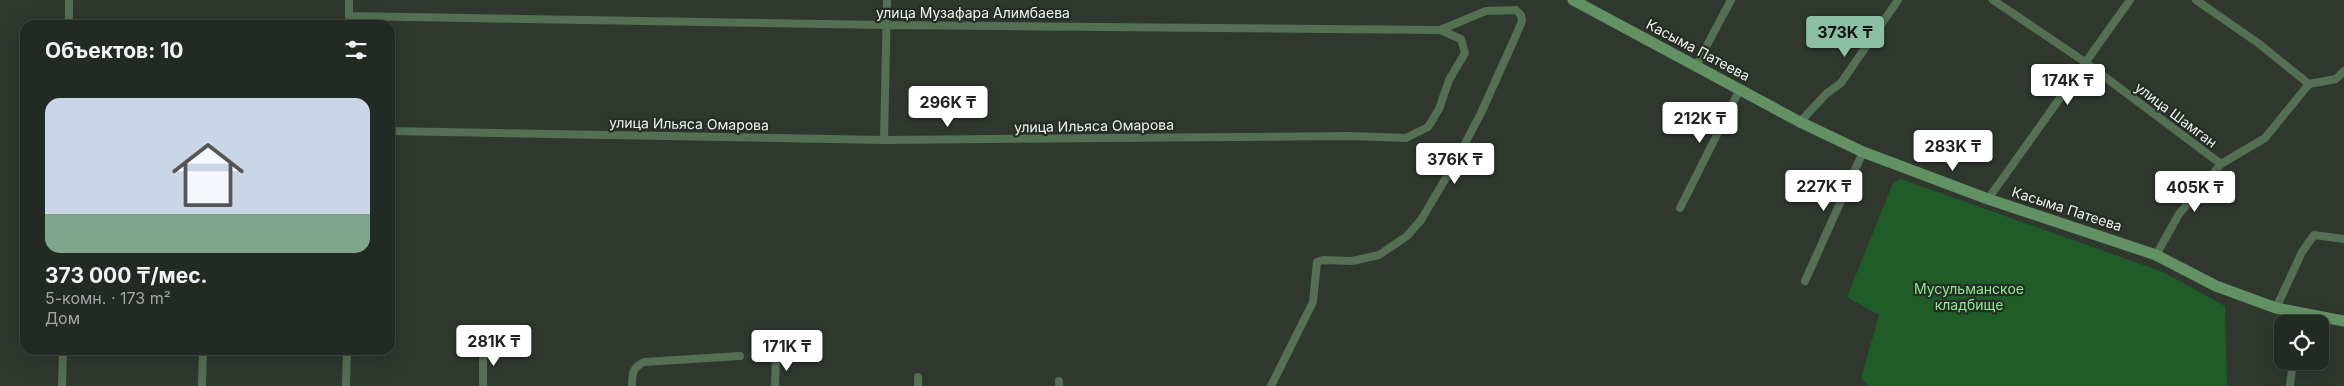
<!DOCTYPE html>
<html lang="ru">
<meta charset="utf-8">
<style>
:root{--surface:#232923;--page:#2b312b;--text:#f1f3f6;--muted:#a3a6a6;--line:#404541;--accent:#8abfa5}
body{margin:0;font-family:Inter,sans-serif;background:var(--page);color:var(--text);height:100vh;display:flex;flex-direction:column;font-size:19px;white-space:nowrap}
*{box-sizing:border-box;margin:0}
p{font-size:16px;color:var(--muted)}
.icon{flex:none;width:28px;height:28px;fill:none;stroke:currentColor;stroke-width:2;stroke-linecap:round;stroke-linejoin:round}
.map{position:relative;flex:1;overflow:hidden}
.panel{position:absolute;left:20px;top:20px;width:375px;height:335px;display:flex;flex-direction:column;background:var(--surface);border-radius:15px;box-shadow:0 5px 20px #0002,0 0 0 1px var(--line)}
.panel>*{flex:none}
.buttons{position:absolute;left:2274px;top:315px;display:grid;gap:10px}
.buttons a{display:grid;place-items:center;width:55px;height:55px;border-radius:10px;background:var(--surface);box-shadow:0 5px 20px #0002,0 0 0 1px var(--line);font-size:25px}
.price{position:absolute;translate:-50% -42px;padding:0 11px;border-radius:5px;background:#fff;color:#222;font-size:16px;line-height:32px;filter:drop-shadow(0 1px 2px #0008)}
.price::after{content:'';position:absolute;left:50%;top:30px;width:15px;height:11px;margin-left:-8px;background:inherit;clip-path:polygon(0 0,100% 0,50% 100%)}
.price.on{background:var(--accent);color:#111}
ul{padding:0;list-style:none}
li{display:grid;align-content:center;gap:10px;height:265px;padding:0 25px}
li+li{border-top:1px solid var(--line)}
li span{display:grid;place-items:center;height:155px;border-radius:15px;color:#555}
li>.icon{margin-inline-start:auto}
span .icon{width:90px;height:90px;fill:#fffc;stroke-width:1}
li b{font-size:21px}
h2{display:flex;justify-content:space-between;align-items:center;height:60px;padding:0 25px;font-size:21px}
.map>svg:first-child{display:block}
.green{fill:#205c27}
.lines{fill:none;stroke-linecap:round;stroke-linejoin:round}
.street{stroke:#537053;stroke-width:8}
.secondary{stroke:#629164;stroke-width:11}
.labels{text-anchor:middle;stroke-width:4.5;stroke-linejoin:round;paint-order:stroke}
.street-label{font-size:14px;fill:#f0f5ef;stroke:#252d25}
.park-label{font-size:14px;fill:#8aec90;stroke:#252d25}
</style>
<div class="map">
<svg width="2344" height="386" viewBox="0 0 2344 386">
<rect width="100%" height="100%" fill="#2f372f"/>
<path class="green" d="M1901 179 2163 272 2225 306 2227 386H1868L1861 378 1879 315 1847 297 1893 183Z"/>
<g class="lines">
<path class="street" d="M349 0V16L885 25 1440 30 1461 39 1465 53 1449 80 1439 109 1428 127 1406 138 1350 136 884 140 390 131
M1993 0 2085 62 2221 164
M69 25V0
M1696 66 1731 0
M2309 84 2336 79 2344 71
M1800 122 1826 94 1841 83 1898 0
M884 140 887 0
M1988 199 2130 0
M1680 208 1740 89
M2156 255 2179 214 2221 164 2265 138 2309 84 2258 43 2196 0
M1805 281 1863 152
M2276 308 2302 252 2314 235 2344 239
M2298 324 2300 312
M1059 381V386
M62 386 63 350
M202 386 203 350
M346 386 347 350
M483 386V348
M632 386C632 374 632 368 644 362L740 356
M775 386 776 357
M918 386V377
M1271 386 1313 302 1317 262 1323 260 1352 261 1379 255 1407 236 1421 220 1453 166 1481 113 1517 33 1522 21 1521 15 1516 10 1486 11 1440 30
M2290 386 2293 361"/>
<path class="secondary" d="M1573 0 1800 122 1863 152 1988 199 2156 255 2216 286 2276 308 2344 321"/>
</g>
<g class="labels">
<g class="street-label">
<text x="973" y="18">улица Музафара Алимбаева</text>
<text transform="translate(1698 50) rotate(28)" y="5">Касыма Патеева</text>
<text transform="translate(2176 115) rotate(37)" y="5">улица Шамган</text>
<text transform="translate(689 124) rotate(1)" y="5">улица Ильяса Омарова</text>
<text transform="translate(1094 126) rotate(-1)" y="5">улица Ильяса Омарова</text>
<text transform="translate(2067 209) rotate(18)" y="5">Касыма Патеева</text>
</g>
<g class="park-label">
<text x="1969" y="294">Мусульманское<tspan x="1969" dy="16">кладбище</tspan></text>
</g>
</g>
</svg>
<div class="buttons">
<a><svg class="icon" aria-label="locate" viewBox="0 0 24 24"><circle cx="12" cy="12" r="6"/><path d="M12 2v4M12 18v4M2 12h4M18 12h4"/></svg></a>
</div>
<b class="price on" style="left:1845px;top:58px">373K ₸</b>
<b class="price" style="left:2068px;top:106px">174K ₸</b>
<b class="price" style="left:948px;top:128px">296K ₸</b>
<b class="price" style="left:1700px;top:144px">212K ₸</b>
<b class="price" style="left:1953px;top:172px">283K ₸</b>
<b class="price" style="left:1455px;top:185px">376K ₸</b>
<b class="price" style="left:1824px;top:212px">227K ₸</b>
<b class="price" style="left:2195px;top:213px">405K ₸</b>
<b class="price" style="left:494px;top:367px">281K ₸</b>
<b class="price" style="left:787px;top:372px">171K ₸</b>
<section class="panel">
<h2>Объектов: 10<svg class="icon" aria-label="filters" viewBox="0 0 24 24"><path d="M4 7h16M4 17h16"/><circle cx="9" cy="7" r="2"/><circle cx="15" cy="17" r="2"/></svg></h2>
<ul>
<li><span style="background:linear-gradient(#c9d6e8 75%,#7fa58c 0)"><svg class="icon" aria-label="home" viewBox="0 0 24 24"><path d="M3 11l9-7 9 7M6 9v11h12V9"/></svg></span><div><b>373 000 ₸/мес.</b><p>5-комн. · 173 m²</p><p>Дом</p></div></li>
</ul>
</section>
</div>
